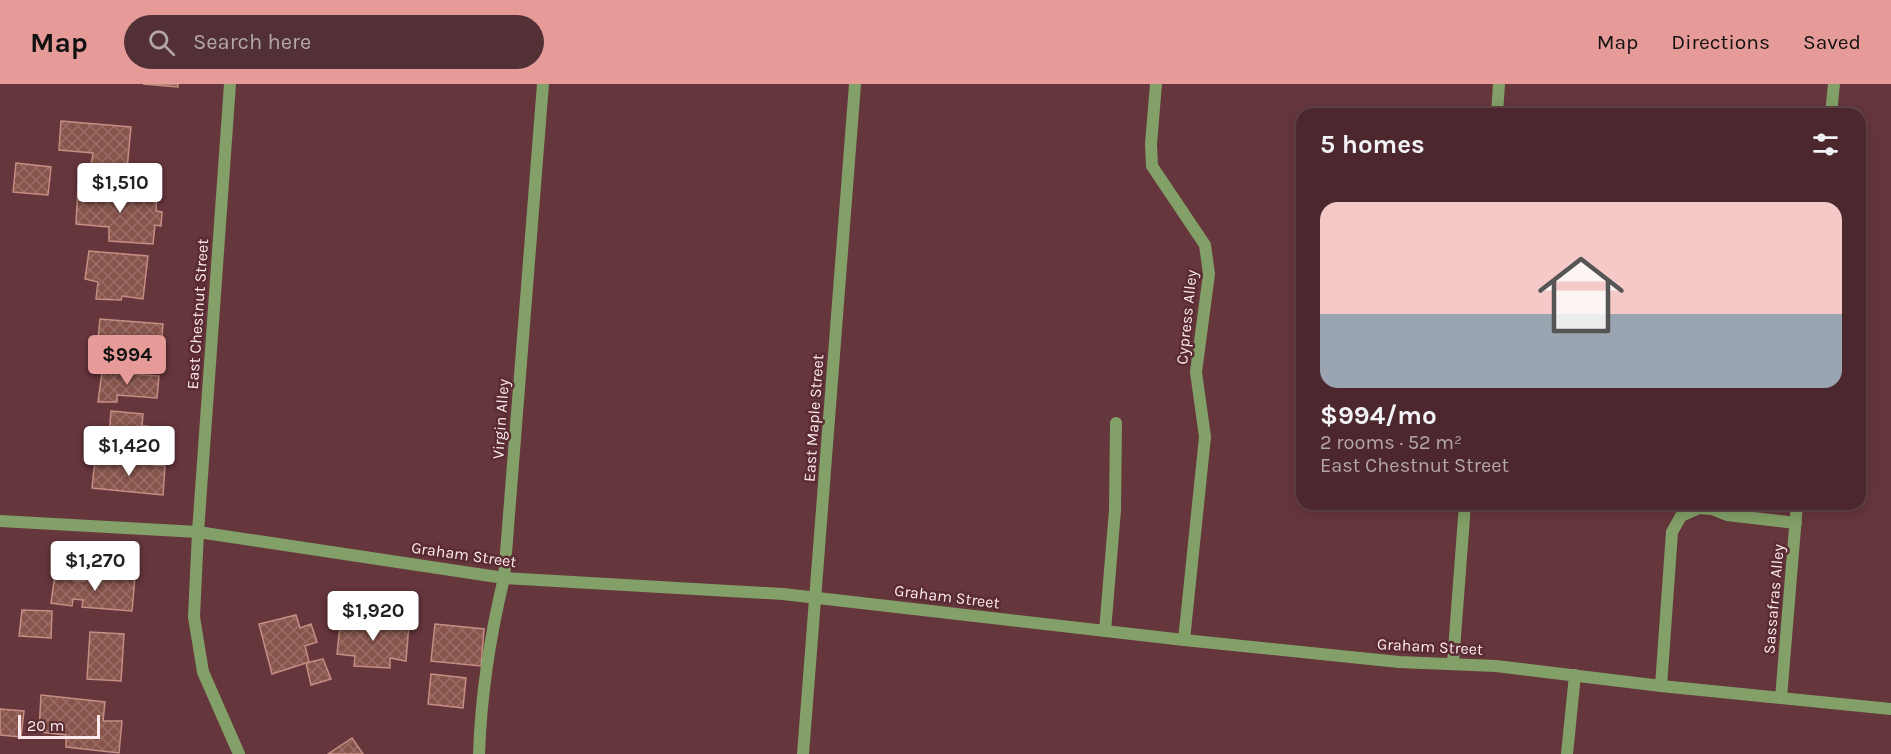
<!DOCTYPE html>
<meta charset="utf-8">
<style>
:root{--surface:#4c282e;--page:#533036;--text:#f1f3f6;--muted:#b2a6aa;--line:#63444a;--accent:#e69b98}
body{margin:0;font-family:Karla,sans-serif;background:var(--page);color:var(--text);height:100vh;display:flex;flex-direction:column;font-size:22px;white-space:nowrap}
*{box-sizing:border-box;margin:0}
p{font-size:20px;color:var(--muted)}
.icon{flex:none;width:33px;height:33px;fill:none;stroke:currentColor;stroke-width:2;stroke-linecap:round;stroke-linejoin:round}
.map{position:relative;flex:1;overflow:hidden}
.panel{position:absolute;left:1296px;top:24px;width:570px;height:402px;display:flex;flex-direction:column;background:var(--surface);border-radius:18px;box-shadow:0 3px 15px #0003,0 0 0 2px var(--line)}
.panel>*{flex:none}
.scale{position:absolute;left:18px;bottom:15px;width:82px;box-sizing:border-box;padding-left:6px;border:3px solid #fce9eb;border-top:0;font-size:16px;line-height:21px;white-space:nowrap;color:#fce9eb;-webkit-text-stroke:4px #5a2b33;paint-order:stroke}
.price{position:absolute;translate:-50% -51px;padding:0 14px;border-radius:6px;background:#fff;color:#222;font-size:20px;line-height:39px;filter:drop-shadow(0 2px 3px #0008)}
.price::after{content:'';position:absolute;left:50%;top:36px;width:18px;height:14px;margin-left:-9px;background:inherit;clip-path:polygon(0 0,100% 0,50% 100%)}
.price.on{background:var(--accent);color:#111}
ul{padding:0;list-style:none}
li{display:grid;align-content:center;gap:12px;height:318px;padding:0 24px}
li+li{border-top:2px solid var(--line)}
li span{display:grid;place-items:center;height:186px;border-radius:18px;color:#555}
li>.icon{margin-inline-start:auto}
span .icon{width:108px;height:108px;fill:#fffc;stroke-width:1}
li b{font-size:26px}
h2{display:flex;justify-content:space-between;align-items:center;height:72px;padding:0 24px;font-size:26px}
header{display:flex;align-items:center;gap:36px;box-sizing:border-box;height:84px;padding:0 30px;background:var(--accent);color:#111}
header strong{font-size:28px}
nav{display:flex;gap:33px;margin-inline-start:auto;font-size:21px}
.search{width:420px;height:54px;background:var(--page);display:flex;align-items:center;gap:15px;box-sizing:border-box;padding:0 21px;border-radius:33px;color:var(--muted);font-size:22px}
.map>svg:first-child{display:block}
.building{fill:url(#building-cross-hatch);stroke:#c58e83;stroke-width:1.5}
.lines{fill:none;stroke-linecap:round;stroke-linejoin:round}
.service{stroke:#82a067;stroke-width:12}
.minor{stroke:#82a067;stroke-width:12}
.tertiary{stroke:#82a067;stroke-width:12}
.labels{text-anchor:middle;stroke-width:5;stroke-linejoin:round;paint-order:stroke}
.street-label{font-size:16px;fill:#fce9eb;stroke:#5a2b33}
</style>
<header>
<strong>Map</strong>
<div class="search"><svg class="icon" aria-label="search" viewBox="0 0 24 24"><circle cx="10" cy="10" r="6"/><path d="M15 15l6 6"/></svg>Search here</div>
<nav><a>Map</a><a>Directions</a><a>Saved</a></nav>
</header>
<div class="map">
<svg width="1891" height="670" viewBox="0 0 1891 670">
<defs>
<pattern id="building-cross-hatch" width="8" height="8" patternUnits="userSpaceOnUse" patternTransform="scale(1.5)"><rect width="8" height="8" fill="#88554c"/><path d="M0 0l8 8M0 8l8-8" fill="none" stroke="#9a6d66"/></pattern>
</defs>
<rect width="100%" height="100%" fill="#66363d"/>
<path class="building" d="M143 0H178V3Z
M61 37 131 43 127 85 91 81 93 69 59 66Z
M16 79 51 83 48 111 13 108Z
M78 102 94 104V109H103V105L157 109 156 127 162 128 161 142 155 141 153 160 109 157V143L76 140Z
M89 167 148 172 143 215 122 212 121 216 96 215 98 198 85 195Z
M100 235 163 240 161 263 149 262 146 280 96 275Z
M102 288 159 292 157 314 117 311V318H98Z
M111 327 143 330 142 342H147L146 354H140L139 367 108 363Z
M95 375 165 382 163 411 92 404Z
M55 490 75 492 74 497H85L86 490 135 493 132 527 82 523 83 516 73 515 72 522 51 519Z
M22 526 52 527 51 554 19 552Z
M296 531 300 544 311 540 317 558 305 562 309 578 272 590 259 540Z
M341 533 409 540 406 577 390 574V584L354 582 355 572 337 570Z
M435 540 484 545 481 582 431 577Z
M90 548 124 550 121 597 87 595Z
M323 575 331 595 311 601 306 579Z
M431 590 466 594 463 624 428 620Z
M41 611 105 618 103 637H122L119 669 66 663V651L39 648Z
M0 625 24 627 21 653 0 651Z
M352 654 363 670H328Z"/>
<g class="lines">
<path class="service" d="M1156 0 1151 60 1152 82 1205 161 1209 190 1196 288 1205 353 1184 556
M1831 30 1834 0
M1105 547 1115 426 1116 339
M1661 602 1672 448 1681 432 1699 424 1712 425 1727 431 1796 439
M1781 614 1797 420
M479 670C481 610 490 552 504 494L543 0"/>
<path class="minor" d="M230 0 198 448 194 533 203 588 239 670
M803 670 855 0
M1567 670 1575 591"/>
<path class="tertiary" d="M1497 30 1499 0
M0 437 198 448 504 494 783 510 1184 556 1399 578 1496 582 1661 602 1891 625
M1453 579 1465 420"/>
</g>
<g class="labels">
<g class="street-label">
<text transform="translate(197 230) rotate(-86)" y="6">East Chestnut Street</text>
<text transform="translate(1186 233) rotate(-84)" y="6">Cypress Alley</text>
<text transform="translate(813 334) rotate(-86)" y="6">East Maple Street</text>
<text transform="translate(500 335) rotate(-86)" y="6">Virgin Alley</text>
<text transform="translate(464 470) rotate(8)" y="6">Graham Street</text>
<text transform="translate(947 512) rotate(7)" y="6">Graham Street</text>
<text transform="translate(1773 515) rotate(-85)" y="6">Sassafras Alley</text>
<text transform="translate(1430 562) rotate(3)" y="6">Graham Street</text>
</g>
</g>
</svg>
<div class="scale">20 m</div>
<b class="price" style="left:120px;top:130px">$1,510</b>
<b class="price on" style="left:127px;top:302px">$994</b>
<b class="price" style="left:129px;top:393px">$1,420</b>
<b class="price" style="left:95px;top:508px">$1,270</b>
<b class="price" style="left:373px;top:558px">$1,920</b>
<section class="panel">
<h2>5 homes<svg class="icon" aria-label="filters" viewBox="0 0 24 24"><path d="M4 7h16M4 17h16"/><circle cx="9" cy="7" r="2"/><circle cx="15" cy="17" r="2"/></svg></h2>
<ul>
<li><span style="background:linear-gradient(#f6c9c9 60%,#9aa5b1 0)"><svg class="icon" aria-label="home" viewBox="0 0 24 24"><path d="M3 11l9-7 9 7M6 9v11h12V9"/></svg></span><div><b>$994/mo</b><p>2 rooms · 52 m²</p><p>East Chestnut Street</p></div></li>
</ul>
</section>
</div>
